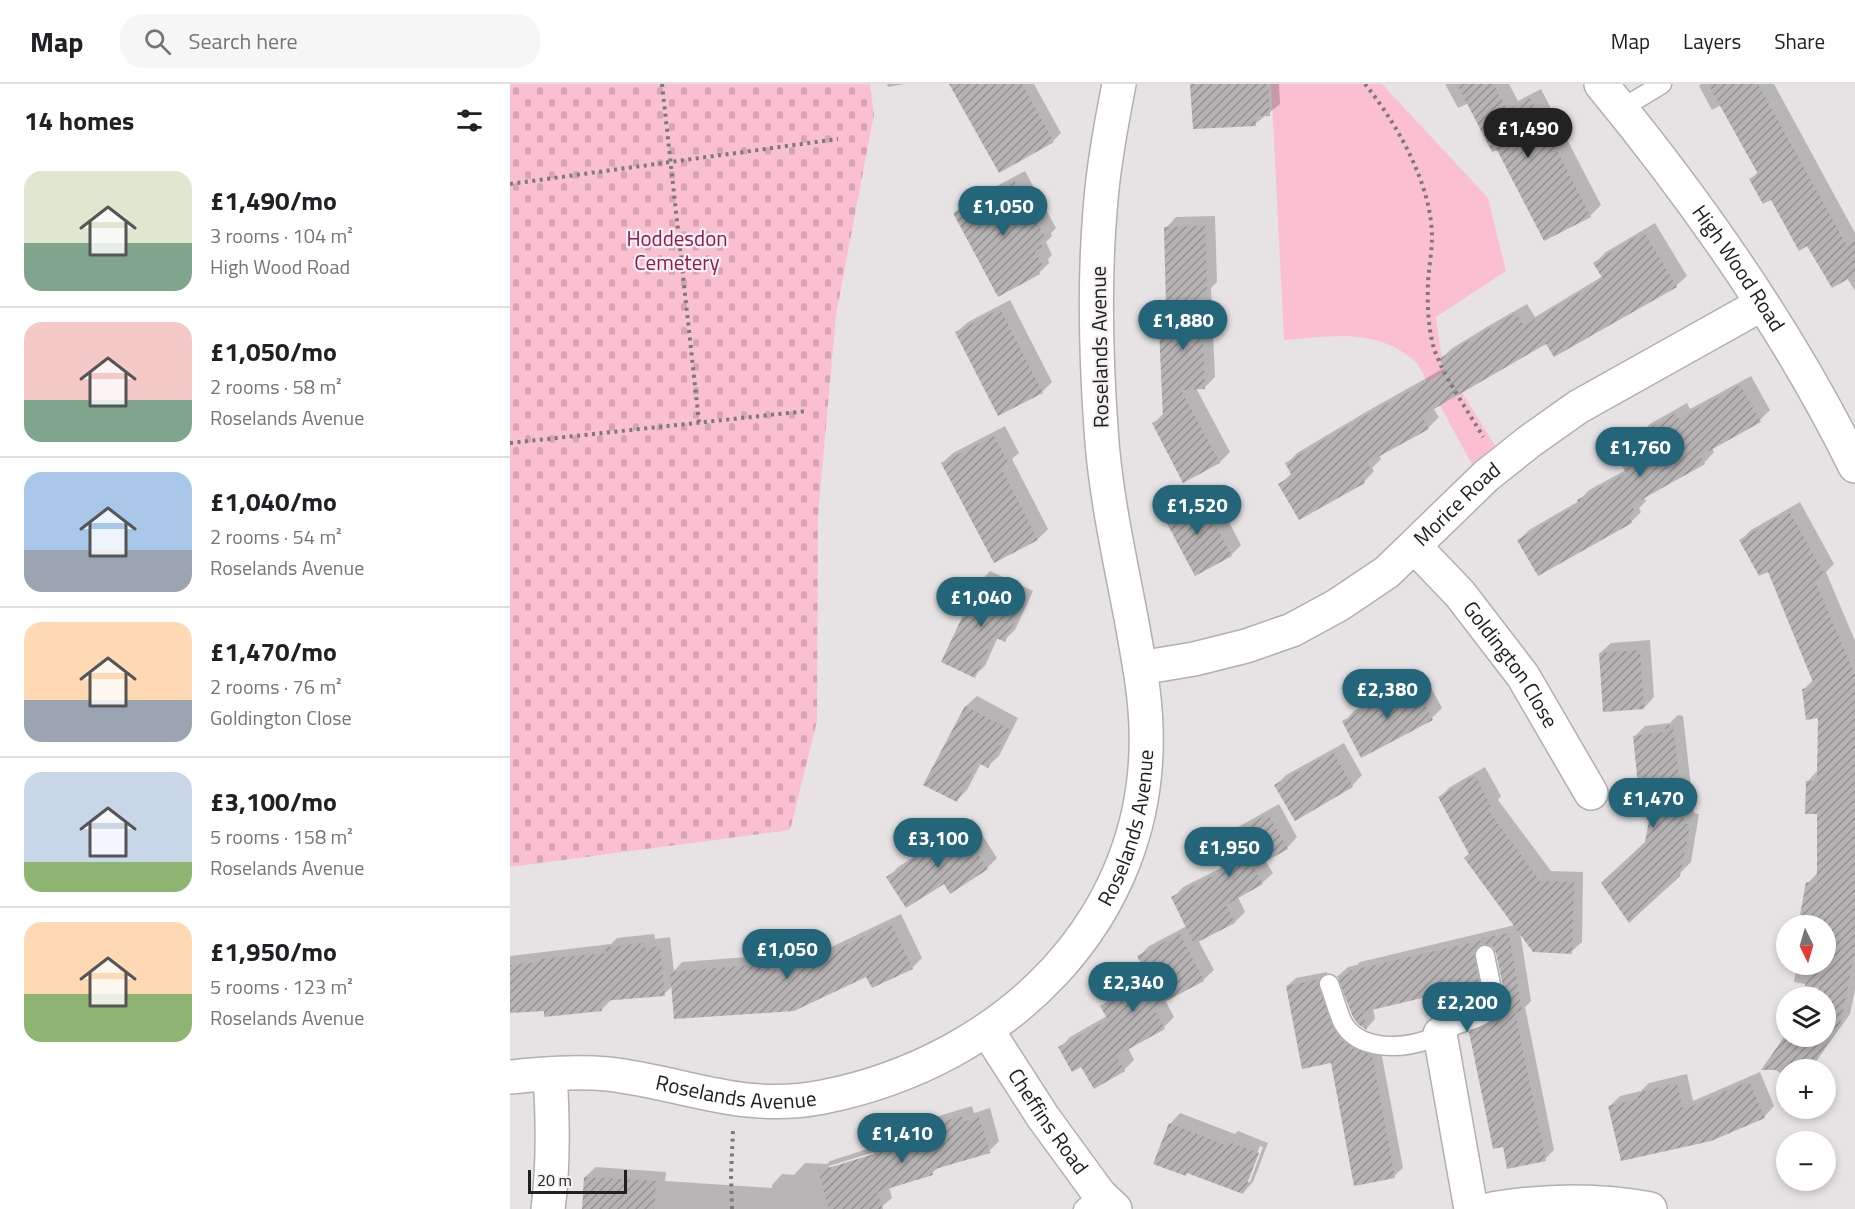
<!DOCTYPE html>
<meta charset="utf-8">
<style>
:root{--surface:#fff;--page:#f6f6f6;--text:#202124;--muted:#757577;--line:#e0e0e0;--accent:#246579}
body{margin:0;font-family:"Titillium Web",sans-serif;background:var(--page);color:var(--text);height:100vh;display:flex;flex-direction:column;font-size:22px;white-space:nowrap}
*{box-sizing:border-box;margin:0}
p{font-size:20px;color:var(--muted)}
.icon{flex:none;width:33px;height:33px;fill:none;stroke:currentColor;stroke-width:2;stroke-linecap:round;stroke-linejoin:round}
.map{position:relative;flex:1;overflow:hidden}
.details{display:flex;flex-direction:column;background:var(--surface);width:510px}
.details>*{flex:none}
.needle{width:39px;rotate:175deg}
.tools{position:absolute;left:1266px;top:831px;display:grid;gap:12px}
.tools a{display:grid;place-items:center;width:60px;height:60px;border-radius:50%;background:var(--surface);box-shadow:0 3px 9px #0003;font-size:30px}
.scale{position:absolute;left:18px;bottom:15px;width:99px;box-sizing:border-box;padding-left:6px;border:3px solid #212020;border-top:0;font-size:16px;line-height:21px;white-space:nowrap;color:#212020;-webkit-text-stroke:4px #f5f0f1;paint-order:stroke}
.price{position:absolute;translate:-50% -51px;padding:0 14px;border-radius:21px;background:var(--accent);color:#fff;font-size:20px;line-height:39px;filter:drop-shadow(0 2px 3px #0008)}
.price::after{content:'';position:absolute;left:50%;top:36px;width:18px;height:14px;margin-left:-9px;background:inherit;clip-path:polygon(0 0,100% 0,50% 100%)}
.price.current{background:#222;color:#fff}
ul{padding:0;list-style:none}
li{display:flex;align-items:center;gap:18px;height:150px;padding:0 24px}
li+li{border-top:2px solid var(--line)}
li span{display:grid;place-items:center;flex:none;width:168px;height:120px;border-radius:18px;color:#555}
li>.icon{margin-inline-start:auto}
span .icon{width:72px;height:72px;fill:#fffc;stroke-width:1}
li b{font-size:26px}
h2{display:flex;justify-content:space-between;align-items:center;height:72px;padding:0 24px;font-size:26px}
header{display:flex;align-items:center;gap:36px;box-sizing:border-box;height:84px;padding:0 30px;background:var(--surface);border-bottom:2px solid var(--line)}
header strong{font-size:28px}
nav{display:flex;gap:33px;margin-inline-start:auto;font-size:21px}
.search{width:420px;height:54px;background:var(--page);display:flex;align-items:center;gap:15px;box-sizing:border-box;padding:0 21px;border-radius:24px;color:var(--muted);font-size:22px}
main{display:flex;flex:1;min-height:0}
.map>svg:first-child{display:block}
.green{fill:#fac0d1}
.cemetery{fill:url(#cemetery-stones)}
.shadow{fill:#0003;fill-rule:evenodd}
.building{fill:url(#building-hatch)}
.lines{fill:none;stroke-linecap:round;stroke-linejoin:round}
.lane-casing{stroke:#b3afb0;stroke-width:21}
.street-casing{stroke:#b3afb0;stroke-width:36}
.path{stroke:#7b7979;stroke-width:4;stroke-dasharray:3 4.5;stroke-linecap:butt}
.lane{stroke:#fff;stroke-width:18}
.street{stroke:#fff;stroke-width:33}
.labels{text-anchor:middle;stroke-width:4.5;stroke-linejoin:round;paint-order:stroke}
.park-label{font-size:21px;fill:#8f1a4f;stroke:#f5f0f1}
.street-label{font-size:21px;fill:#212020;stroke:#f5f0f1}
</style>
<header>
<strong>Map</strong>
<div class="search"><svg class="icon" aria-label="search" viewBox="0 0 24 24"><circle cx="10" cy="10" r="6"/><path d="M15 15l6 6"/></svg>Search here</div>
<nav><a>Map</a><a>Layers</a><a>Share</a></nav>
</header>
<main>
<section class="details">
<h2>14 homes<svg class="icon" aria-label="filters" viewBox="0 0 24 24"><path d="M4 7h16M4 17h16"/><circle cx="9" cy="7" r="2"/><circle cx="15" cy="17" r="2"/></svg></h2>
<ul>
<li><span style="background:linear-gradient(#dfe7d0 60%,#7fa58c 0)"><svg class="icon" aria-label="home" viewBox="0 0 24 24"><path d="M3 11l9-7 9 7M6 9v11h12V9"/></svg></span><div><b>£1,490/mo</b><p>3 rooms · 104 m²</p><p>High Wood Road</p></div></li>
<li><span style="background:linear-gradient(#f6c9c9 65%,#7fa58c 0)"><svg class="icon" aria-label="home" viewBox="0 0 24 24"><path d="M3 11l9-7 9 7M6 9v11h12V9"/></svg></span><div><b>£1,050/mo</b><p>2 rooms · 58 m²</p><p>Roselands Avenue</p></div></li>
<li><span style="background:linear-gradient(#a9c7e8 65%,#9aa5b1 0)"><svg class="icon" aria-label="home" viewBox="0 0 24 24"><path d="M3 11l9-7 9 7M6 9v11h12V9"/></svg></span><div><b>£1,040/mo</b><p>2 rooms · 54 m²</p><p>Roselands Avenue</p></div></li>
<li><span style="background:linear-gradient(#ffd9b3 65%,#9aa5b1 0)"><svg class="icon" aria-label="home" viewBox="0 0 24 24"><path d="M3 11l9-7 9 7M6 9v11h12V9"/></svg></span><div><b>£1,470/mo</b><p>2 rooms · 76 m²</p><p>Goldington Close</p></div></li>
<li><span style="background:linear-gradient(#c9d6e8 75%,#8fb573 0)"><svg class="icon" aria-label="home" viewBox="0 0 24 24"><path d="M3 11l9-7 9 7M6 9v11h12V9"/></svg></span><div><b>£3,100/mo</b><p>5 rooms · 158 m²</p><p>Roselands Avenue</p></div></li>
<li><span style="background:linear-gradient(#ffd9b3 60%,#8fb573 0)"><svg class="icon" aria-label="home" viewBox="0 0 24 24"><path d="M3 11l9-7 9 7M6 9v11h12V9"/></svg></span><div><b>£1,950/mo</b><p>5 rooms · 123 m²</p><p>Roselands Avenue</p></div></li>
</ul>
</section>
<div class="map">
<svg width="1345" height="1125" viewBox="0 0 1345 1125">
<defs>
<pattern id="cemetery-stones" width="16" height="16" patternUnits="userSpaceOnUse" patternTransform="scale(1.5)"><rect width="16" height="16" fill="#fac0d1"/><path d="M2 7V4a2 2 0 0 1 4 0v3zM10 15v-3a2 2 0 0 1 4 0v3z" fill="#d6a5b3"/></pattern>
<pattern id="building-hatch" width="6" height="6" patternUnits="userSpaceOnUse" patternTransform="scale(1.5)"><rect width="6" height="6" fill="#b7b3b4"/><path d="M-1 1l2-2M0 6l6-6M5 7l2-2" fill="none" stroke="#949192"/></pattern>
</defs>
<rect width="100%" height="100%" fill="#e7e3e4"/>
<path class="green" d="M761 0H872L978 114 996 187 926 233 931 269 934 279 987 365 964 384 907 279C867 243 823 252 774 256Z"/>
<path class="cemetery" d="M0 0H360L364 30 326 231 308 431 307 637 280 746 0 783Z"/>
<path class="shadow" d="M377 0H394L378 3Z
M441 0H524L551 49 543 57Z
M682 0H769L770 20 745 40Z
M935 0H999L1008 17 1031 5 1091 121 1080 132 1035 155 988 64 959 19 948 24Z
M1191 0H1264L1345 149V207L1337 194 1298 160 1262 114 1241 95 1249 87 1211 21 1202 26 1189 2Z
M515 87 546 144 541 149 542 152 536 158 542 171 538 175 539 179 529 189 444 130 455 119Z
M705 132 707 198 701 204 705 293 694 304H686L720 368 710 378 674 397 644 339 654 329 650 225 658 217 656 144 666 133Z
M1145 139 1177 192 1166 202 1037 258 923 324 929 333 918 344 869 371 871 375 862 384 864 387 854 398 770 400 782 389 777 380 787 369 856 328 936 283 931 275 941 265 980 241 1017 220 1025 233 1093 192 1085 179 1096 168Z
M500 216 542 298 532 308 447 248 458 238Z
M1241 292 1260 326 1250 336 1202 364 1204 368 1194 379 1133 413 1136 417 1129 424 1131 428 1121 438 1009 456 1019 446 1069 417 1079 406 1116 386 1108 372 1118 362 1132 354 1130 350 1140 340 1177 319 1180 325Z
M495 342 509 369 502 375 538 445 528 455 432 379 443 369Z
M701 403 731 461 721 471 655 433 665 422Z
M1290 418 1324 480 1316 488 1345 557V906L1340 930 1300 986H1276V993L1257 980 1316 952V914L1311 903 1284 898 1287 880H1316V842H1290L1298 799 1309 787V729L1297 698 1307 687 1310 632 1294 605 1304 595 1259 485 1231 456 1241 446Z
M480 487 523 507 505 546 494 556 488 553 475 582 464 592 470 498Z
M1140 556 1144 613 1134 624 1090 569 1101 559Z
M913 589 932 624 922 634 834 638 844 627Z
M467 612 508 634 489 672 478 682 471 679 457 706 446 717 415 700 456 622Z
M1168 631 1173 632 1184 729 1189 730 1181 778 1170 789 1137 758 1146 708 1124 653 1135 642 1160 639Z
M834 659 852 691 842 702 766 701 776 691Z
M975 683 991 712 988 716 1041 787 1073 788 1072 858 1061 868 1010 848 1021 917 1015 923 1044 1066 1035 1075 994 1061 960 949 970 939 990 931 994 924V902L987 868 984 862 973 859 979 906 964 921 951 904 863 924 865 935 857 944 849 939 828 892 838 883 847 881 850 878 1005 841 961 770 930 713 940 703Z
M769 720 787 753 777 764 755 776 763 789 752 799 728 813 735 828 725 838 688 856 704 886 693 896 655 916 664 933 654 943 618 964 624 976 614 986 571 981 550 964 560 953 597 932 592 922 602 912 639 891 629 872 639 862 677 842 663 814 673 803 713 783 701 763 712 752Z
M462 735 487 774 477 784 435 798 378 794 388 783Z
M391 830 412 874 402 884 357 891 163 902 154 910 102 915 91 926 35 925 0 928V872L101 860 107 854 144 850 145 855 160 853 164 887 172 878 276 870 277 884Z
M817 888V895L832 937 870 962 893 1084 884 1092 822 978 777 902 786 894Z
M1250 988 1264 1022 1254 1033 1100 1022 1110 1012 1131 1007 1139 999 1177 990 1183 1017Z
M462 1022 464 1029 480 1024 489 1057 479 1067 430 1082 422 1089 379 1103 382 1114 369 1125H73L75 1093 86 1083 156 1088 155 1097 262 1104V1101L272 1090 284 1091 295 1079 317 1080 320 1077 367 1062 375 1055 420 1041 429 1032ZM371 1066 372 1069 319 1085V1082Z
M670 1029 725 1050 728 1047 758 1059 743 1098 733 1109 660 1040ZM750 1062 753 1063 740 1098H736Z"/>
<path class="building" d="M439 0H512L544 58 489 89Z
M680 0H758L760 32H745L746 42 683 45Z
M947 0H983L997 26 1020 14 1081 133 1034 157 987 66 982 68Z
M1198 0H1248L1337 162 1345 157V191L1322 204 1297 162 1289 167 1261 116 1253 120 1239 95 1248 90Z
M504 96 536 155 530 158 533 163 525 167 533 182 527 185 530 190 488 213 443 129Z
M695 142 697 210H691L695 305 671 306 710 379 673 399 642 339 653 333 648 224H656L654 143Z
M1134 148 1167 203 1044 273 1036 260 912 332 919 345 857 379 861 387 851 392 855 399 789 436 768 400 782 392 775 379 844 338 936 287 929 275 968 251 1006 229 1014 242 1093 195 1083 179Z
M490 225 533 309 488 332 445 248Z
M1230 301 1251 338 1190 372 1195 380 1122 421 1126 429 1119 433 1122 439 1028 492 1007 456 1069 420 1067 416 1116 389 1106 372 1132 357 1128 350 1166 329 1169 335Z
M484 352 499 380 491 384 528 456 484 479 431 379Z
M690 413 722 472 685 492 653 432Z
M1279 427 1315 491 1305 497 1345 591V867L1330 941 1299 986H1251L1276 950V952H1316V914H1303L1309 904 1295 902 1300 880H1316V842H1307L1309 834 1290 831 1296 798 1307 800V730H1295L1296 697H1307L1308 634 1296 636 1292 605 1305 603 1258 488 1249 492 1229 456Z
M469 497 514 518 495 558 484 553 465 594 431 578Z
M1130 566 1134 625 1093 628 1089 569Z
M903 598 923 636 851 674 832 637Z
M455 622 499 645 478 684 468 679 447 718 413 701Z
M1156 641H1163L1174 739 1180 741 1170 792 1119 839 1091 799 1135 758 1144 710 1129 711 1123 652 1155 648Z
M823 668 843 703 785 737 764 701Z
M965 692 982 724 978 726 1030 797 1064 798 1062 870 1023 868 954 774 959 770 928 713Z
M758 730 778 765 744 784 753 800 716 821 725 839 684 860 661 813 713 787 699 762Z
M451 744 478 785 440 810 434 800 396 824 376 793Z
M381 840 403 885 362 904 356 893 284 927 164 935 160 888 266 879 267 893Z
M999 849 1012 928 1005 929 1036 1077 997 1085 993 1063 983 1065 959 948 981 939 988 931 992 923 993 902 986 869 983 863 972 860 964 868 971 911 970 917 965 922 954 926 950 905 853 928 857 946 848 940 843 933 827 892 840 889 839 887 973 856 972 854Z
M670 850 694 897 643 924 655 945 606 972 615 987 584 1005 571 983 562 988 548 963 598 936 590 922 639 895 627 872Z
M135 859V864L150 862 155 912 91 917 92 927 34 933V927L0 929V881L29 878V875L96 869 95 863Z
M809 895V904L824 946 833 957 843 964 862 971 885 1094 844 1102 821 979 792 985 776 902Z
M1239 997 1255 1034 1201 1057 1111 1077 1098 1022 1128 1015 1127 1009 1167 999 1173 1026Z
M452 1032 454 1038 469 1033 480 1069 422 1086 423 1091 367 1108 373 1125H319L308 1087 364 1070 362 1065 418 1048 417 1042Z
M659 1039 715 1061 716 1057 749 1069 733 1110 677 1089 676 1092 643 1080Z
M74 1093 146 1097 144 1125H72Z"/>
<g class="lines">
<g class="lane-casing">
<path id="lane" d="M1111 25 1152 0
M819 900C824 912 827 927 833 939 849 967 891 965 917 956 927 952 936 946 946 941 957 936 976 935 981 921 985 910 977 884 975 871
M573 1125 590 1111"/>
</g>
<g class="street-casing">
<g id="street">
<path id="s1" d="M1091 0C1188 118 1277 244 1345 382"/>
<path id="s2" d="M905 463 950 510 1013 592 1081 709"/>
<path id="s3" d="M630 584 684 575 736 562 782 546 828 521 877 488 976 392 1020 357 1068 323 1252 220"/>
<path id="s4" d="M477 946 533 1033 590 1111 605 1125"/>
<path d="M930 950 961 1125"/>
<path id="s5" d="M0 993C32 990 65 987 98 990 176 999 232 1029 313 1013 494 977 643 836 636 643 635 608 628 573 622 539 610 475 595 410 591 345 586 273 584 199 590 127 593 84 601 42 609 0"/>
<path d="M38 1125C44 1079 43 1036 40 990"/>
<path d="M982 1125C1036 1116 1087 1115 1140 1125"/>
</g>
</g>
<path class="path" d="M152 0 189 338
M855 0C887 40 921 99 922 152 922 167 919 183 918 198 917 218 918 241 923 261 931 290 958 326 973 353
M0 100 328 55
M0 359 297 327
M222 1125 221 1091 223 1046"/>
<use href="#lane" class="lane"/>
<use href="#street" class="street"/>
</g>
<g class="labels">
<g class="park-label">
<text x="167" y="162">Hoddesdon<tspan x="167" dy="24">Cemetery</tspan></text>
</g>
<g class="street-label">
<text dy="7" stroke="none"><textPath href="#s1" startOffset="230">High Wood Road</textPath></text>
<text transform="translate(590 263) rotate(-91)" y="7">Roselands Avenue</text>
<text dy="7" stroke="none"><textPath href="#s3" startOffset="366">Morice Road</textPath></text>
<text dy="7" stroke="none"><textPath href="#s2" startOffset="152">Goldington Close</textPath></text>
<text dy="7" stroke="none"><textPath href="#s5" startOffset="748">Roselands Avenue</textPath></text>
<text dy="7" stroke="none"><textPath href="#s5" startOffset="228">Roselands Avenue</textPath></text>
<text dy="7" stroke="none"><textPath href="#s4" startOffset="110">Cheffins Road</textPath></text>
</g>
</g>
</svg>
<div class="tools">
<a><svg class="needle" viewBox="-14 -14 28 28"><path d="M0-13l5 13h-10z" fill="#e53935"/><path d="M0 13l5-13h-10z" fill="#757577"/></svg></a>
<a><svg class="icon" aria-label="layers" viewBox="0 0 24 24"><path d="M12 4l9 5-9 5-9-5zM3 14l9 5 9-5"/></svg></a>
<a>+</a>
<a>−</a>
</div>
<div class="scale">20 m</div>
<b class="price current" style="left:1018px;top:75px">£1,490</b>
<b class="price" style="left:493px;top:153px">£1,050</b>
<b class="price" style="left:673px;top:267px">£1,880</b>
<b class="price" style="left:1130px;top:394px">£1,760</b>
<b class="price" style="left:687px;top:452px">£1,520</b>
<b class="price" style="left:471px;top:544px">£1,040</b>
<b class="price" style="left:877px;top:636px">£2,380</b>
<b class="price" style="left:1143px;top:745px">£1,470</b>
<b class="price" style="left:428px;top:785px">£3,100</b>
<b class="price" style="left:719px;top:794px">£1,950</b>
<b class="price" style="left:277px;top:896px">£1,050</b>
<b class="price" style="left:623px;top:929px">£2,340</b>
<b class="price" style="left:957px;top:949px">£2,200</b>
<b class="price" style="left:392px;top:1080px">£1,410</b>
</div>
</main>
